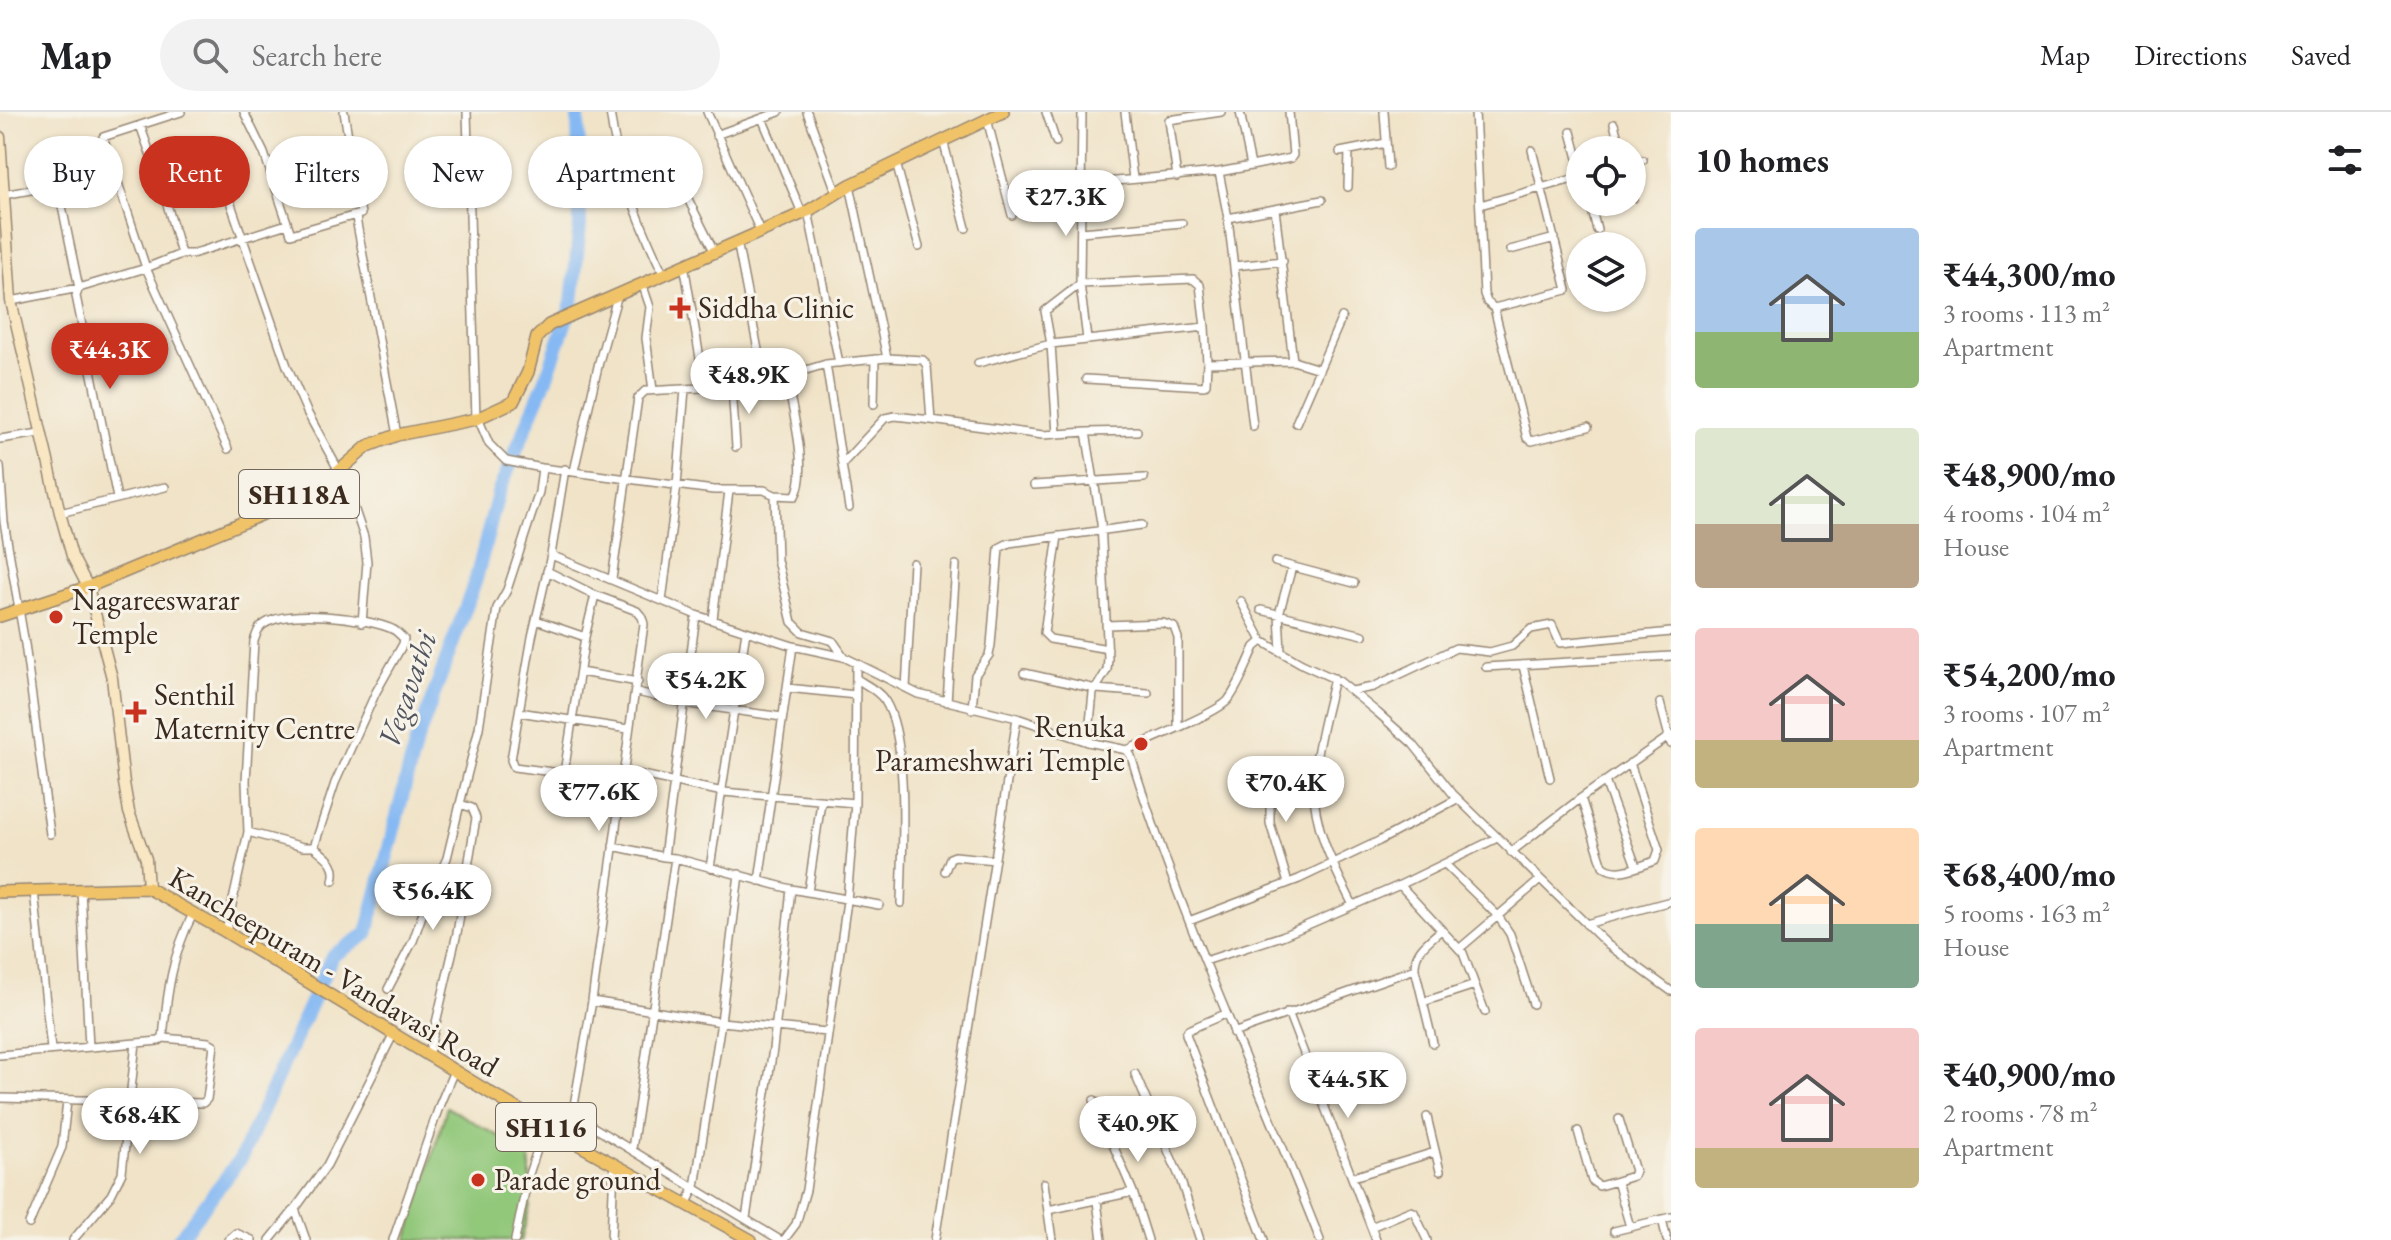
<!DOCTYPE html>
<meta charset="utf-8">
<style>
:root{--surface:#fff;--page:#f2f2f2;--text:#202124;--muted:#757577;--line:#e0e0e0;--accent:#c8321e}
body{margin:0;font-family:"EB Garamond",serif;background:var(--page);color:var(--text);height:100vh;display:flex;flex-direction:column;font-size:30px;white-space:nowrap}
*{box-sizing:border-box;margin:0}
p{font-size:26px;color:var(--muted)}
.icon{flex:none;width:44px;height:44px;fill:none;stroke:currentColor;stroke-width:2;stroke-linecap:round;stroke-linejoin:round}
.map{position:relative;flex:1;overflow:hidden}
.sheet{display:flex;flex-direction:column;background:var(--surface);width:720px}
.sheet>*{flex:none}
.hud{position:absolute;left:24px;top:24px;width:760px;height:72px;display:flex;gap:16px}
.tools{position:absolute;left:1566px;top:24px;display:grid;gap:16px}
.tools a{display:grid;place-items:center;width:80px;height:80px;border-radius:50%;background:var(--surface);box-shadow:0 2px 6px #0004;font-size:40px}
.price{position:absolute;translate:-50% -68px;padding:0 18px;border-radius:28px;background:#fff;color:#222;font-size:26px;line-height:52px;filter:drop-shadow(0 2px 4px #0008)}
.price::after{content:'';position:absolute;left:50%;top:48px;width:24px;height:18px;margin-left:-12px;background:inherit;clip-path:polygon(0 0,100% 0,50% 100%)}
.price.current{background:var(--accent);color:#fff}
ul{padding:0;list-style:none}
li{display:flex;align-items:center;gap:24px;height:200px;padding:0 24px}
li span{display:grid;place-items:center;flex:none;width:224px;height:160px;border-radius:8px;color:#555}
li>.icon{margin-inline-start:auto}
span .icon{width:96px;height:96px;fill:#fffc;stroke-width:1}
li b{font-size:34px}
h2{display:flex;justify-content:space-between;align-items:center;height:96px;padding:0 24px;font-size:34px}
.chip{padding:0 28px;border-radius:36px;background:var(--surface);box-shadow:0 2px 6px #0004;font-size:28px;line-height:72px}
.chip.current{background:var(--accent);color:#fff}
header{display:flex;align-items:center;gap:48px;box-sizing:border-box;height:112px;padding:0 40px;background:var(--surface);border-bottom:2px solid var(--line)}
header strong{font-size:38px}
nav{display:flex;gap:44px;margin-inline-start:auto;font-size:28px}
.search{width:560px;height:72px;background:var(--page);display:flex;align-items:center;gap:20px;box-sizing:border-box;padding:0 28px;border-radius:44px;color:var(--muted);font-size:30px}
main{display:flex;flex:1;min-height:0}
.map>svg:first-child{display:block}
.green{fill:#92c87a;stroke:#66794c;stroke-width:2}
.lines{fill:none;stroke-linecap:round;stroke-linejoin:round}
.river{stroke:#86b9f3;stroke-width:14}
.street-casing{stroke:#968673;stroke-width:10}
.secondary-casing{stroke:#968673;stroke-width:13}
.primary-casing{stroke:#968673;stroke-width:14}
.street{stroke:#fff;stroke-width:7}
.secondary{stroke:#f9e7c3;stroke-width:10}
.primary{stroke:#f1c369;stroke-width:11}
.poi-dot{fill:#c8321e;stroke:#f7f3e8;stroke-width:3}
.labels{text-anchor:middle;stroke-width:6;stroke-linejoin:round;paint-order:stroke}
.shield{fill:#f7f3e8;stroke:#73665b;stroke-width:2}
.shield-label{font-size:28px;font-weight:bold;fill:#3b2a1e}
.poi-label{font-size:30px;fill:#3b2a1e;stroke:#f7f3e8;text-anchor:start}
.street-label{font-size:30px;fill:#3b2a1e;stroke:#f7f3e8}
.water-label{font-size:32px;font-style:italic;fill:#52555e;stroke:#f7f3e8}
</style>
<header>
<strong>Map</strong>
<div class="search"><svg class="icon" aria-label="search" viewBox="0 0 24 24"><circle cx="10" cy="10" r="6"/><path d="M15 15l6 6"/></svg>Search here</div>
<nav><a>Map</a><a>Directions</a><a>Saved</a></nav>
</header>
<main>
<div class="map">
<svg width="1671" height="1128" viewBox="0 0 1671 1128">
<rect width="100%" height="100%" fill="#f7f3e8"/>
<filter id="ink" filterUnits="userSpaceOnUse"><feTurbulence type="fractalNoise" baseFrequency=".0125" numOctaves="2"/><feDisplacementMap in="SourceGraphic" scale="16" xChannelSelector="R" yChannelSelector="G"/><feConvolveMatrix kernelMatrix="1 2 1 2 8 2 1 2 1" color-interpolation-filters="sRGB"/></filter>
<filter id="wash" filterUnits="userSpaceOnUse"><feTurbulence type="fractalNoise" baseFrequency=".006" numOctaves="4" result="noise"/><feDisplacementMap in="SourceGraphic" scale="32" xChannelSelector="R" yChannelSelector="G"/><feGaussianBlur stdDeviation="1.8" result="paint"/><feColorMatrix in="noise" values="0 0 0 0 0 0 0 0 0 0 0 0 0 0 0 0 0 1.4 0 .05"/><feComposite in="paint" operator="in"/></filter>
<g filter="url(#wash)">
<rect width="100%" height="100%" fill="#f0e3c8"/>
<path class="green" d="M447 995 530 1042V1094L521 1128H407Z"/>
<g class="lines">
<path class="river" d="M178 1128 241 1046 332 844 367 822 415 634 476 467 498 382 546 267 572 191 580 113 578 0"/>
</g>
</g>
<g filter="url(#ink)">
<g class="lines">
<g class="street-casing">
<path id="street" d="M244 0 264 41 291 122 356 103
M344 0 361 102 356 103 357 112 397 323
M467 0 476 307
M610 0C617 56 639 110 663 161
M707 0 760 119
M807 0 837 82
M1046 0 1056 30
M1125 0 1133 67
M1384 0 1388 55
M1475 0 1484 182 1487 190 1494 196 1527 326 1532 329 1588 315
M762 6 802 101
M987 7 1012 103
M1614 12 1621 38
M140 13 163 78 181 142
M1571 20 1580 54
M716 23 779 0
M943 28 966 116
M1340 40 1386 31
M896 51 919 135
M1632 51 1643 48
M1251 54 1291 46 1293 43 1289 0
M1177 65 1169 8 1221 0
M625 68 667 51 672 55 714 139
M1081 72 1219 60
M58 75 79 176 76 184 117 386
M225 75 287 254 307 300 339 359
M1348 75 1349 39
M1632 77 1634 86
M3 83 113 63
M1590 90 1597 118
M1480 93 1580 65
M1275 97 1322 88
M808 99 839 251
M1228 106 1253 314
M1081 120 1182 111
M737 129 764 269
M1510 138 1555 126
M684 152 705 276
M1234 154 1283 149
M642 171 650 195 646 226 653 278
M11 189 79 176 146 156 103 25 181 0
M1494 196 1567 178 1532 38
M1087 227 1080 172 1193 167 1200 173 1205 215
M1293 249 1319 257
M978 251 1051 232 1205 215 1207 251 1293 249 1275 97 1228 106 1219 60 1251 54 1240 0
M826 252 849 396
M1086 267 1204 274 1206 272 1207 251
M732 274 736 335
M874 292 875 247
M478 306 489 332 506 349 542 356 714 378H764L775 383 777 448 792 510 802 520 833 529 844 545
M1296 311 1342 205
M1086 320 1137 319
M1057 322 1051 232 1045 199 1080 172 1082 0
M0 327 40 321
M228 337 146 156 181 142H192L287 112
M842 352 885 306 895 304 931 308
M0 354 4 410 25 532 50 722
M341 357 364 425 367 450 362 511
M574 359 599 250 618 182
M1034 373 1144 366
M775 383 795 384C810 361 791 292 786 264
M60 401 165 375
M1058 424 1044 521 1050 527 1108 537
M551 443 565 357
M1275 450 1354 471
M547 459 595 483 637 499 642 505 644 512 592 889 568 1028
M612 467 638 286 645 279 738 274 786 264 826 252 887 246 850 73
M662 489 677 373 685 277
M1241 489 1262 529
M1261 498 1363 523
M713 507 729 379
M536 508 585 525
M1106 513 1163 511 1174 515 1178 526V615
M1281 540 1279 502 1292 455
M1523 554 1550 666
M1486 555 1671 544
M580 560 638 570
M1024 561 1096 577 1148 581
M1334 566C1327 598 1317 631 1314 664 1310 709 1333 754 1353 793
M857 567C866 573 879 579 885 589 910 628 902 743 901 791
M787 576 856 583
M906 576 913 451
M1352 579 1373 575 1456 536 1490 540 1512 534 1531 517 1552 513 1560 531 1671 520
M637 580 684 591 782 605
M947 590 956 453
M1660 591 1671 632
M972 597 975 563 989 543 991 533 999 436 1009 431 1142 413
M519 600 511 648 514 655 621 669
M628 617 519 600 532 525 551 443 696 503 793 534 844 545 918 582 1017 606 1088 630 1093 581 1107 558 1108 546 1101 411 1086 320 1043 323 931 308 927 254 923 248 887 246
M1088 630 1127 638 1131 644C1181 810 1257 966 1320 1128
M1127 638C1146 629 1221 600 1229 587 1240 572 1247 552 1255 535L1262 529 1302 552 1339 569 1378 601 1413 632 1453 682 1608 833 1671 879
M1270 654V711L1288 771
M623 659 723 680 855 691 847 789 806 1078 796 1112 784 1128
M564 661 585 525 595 483
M1605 669 1636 754
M1581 686 1603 754C1617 766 1639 754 1655 749L1659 738 1630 651
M855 691 856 552
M613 734 664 745
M314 735C326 745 338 751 333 769
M1511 740 1581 686 1671 623
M675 746 791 777 879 793
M1445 752 1498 804 1510 822 1533 892
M710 756 746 519
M945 759 950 746 955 744 995 748
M759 769 793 534
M1400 773 1497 726
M81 778 89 935
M34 779 51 937
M808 780 821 690
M1189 809 1299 767 1379 729 1457 687
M1586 812 1671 789
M226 820 248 720 246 669 254 529C254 529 258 518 259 517 276 493 371 506 394 518 396 519 402 525 404 527L403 532 376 580 335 671 314 735H303L248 720
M1459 837 1540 768
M1205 849 1282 824 1400 773 1463 841 1485 900
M1415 857 1433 931
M388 877 413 829 427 789 447 746 460 692
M592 889 721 910 827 920
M1423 890 1475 873
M1288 900 1376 1128
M1225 902 1188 918 1186 922 1264 1128
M1233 921 1415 857C1414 838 1428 830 1441 818
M0 943 159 929 163 926C167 882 172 842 193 802
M428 945 457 821 476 706 472 696 460 692 479 616 497 496 507 478 539 380 542 356
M1135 962 1180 1066 1200 1128
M0 986 203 991 207 987 214 933 209 930 163 926
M1094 988 1133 1080 1148 1128
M572 1002 780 1128
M1427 1005 1440 1059
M1578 1019 1592 1069 1599 1074 1617 1069 1630 1115
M632 1037 675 746 664 745 696 503
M1353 1065 1435 1040
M1617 1069 1633 1064 1635 1059 1619 1007
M1044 1071 1052 1128
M1097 1089 1102 1128
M686 1093 695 1075 721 910 739 762
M1048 1098 1133 1080
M746 1106 773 937 791 777
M1662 1107 1667 1128
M29 1112 62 1035 67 989
M1371 1115 1409 1099 1414 1100 1427 1128
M1614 1119 1671 1105
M73 1128 111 1083 122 1061 136 931
M228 1128 236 1121 252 1128
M270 1128 295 1097
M306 1128 295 1097 327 1053 393 923
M393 1128 440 992 453 961
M515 1128 528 1065 545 1014
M611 1128 614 1054
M935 1128 1017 606"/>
</g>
<g class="secondary-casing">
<path id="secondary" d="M0 25 11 189 60 401 72 444 88 475 112 566 124 671 129 700 146 747 148 776"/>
</g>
<g class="primary-casing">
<path id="primary" d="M0 504 88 475 263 402 339 359 368 334 397 323 476 307 513 290 528 260 537 225 549 213 808 99 850 73 1003 0
M0 780 148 776 226 820 545 1014 751 1128"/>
</g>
<use href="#street" class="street"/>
<use href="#secondary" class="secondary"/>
<use href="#primary" class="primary"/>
</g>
</g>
<g class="poi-dot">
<path d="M676 184h8v8h8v8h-8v8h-8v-8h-8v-8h8z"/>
<circle cx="56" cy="505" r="8"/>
<path d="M132 588h8v8h8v8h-8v8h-8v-8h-8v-8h8z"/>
<circle cx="1141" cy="632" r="8"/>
<circle cx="478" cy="1068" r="8"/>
</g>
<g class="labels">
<g class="shield">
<rect x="239" y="358" width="120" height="48" rx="6"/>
<rect x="496" y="991" width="100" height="48" rx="6"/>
</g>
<g class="shield-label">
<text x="299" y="392">SH118A</text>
<text x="546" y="1025">SH116</text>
</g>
<g class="poi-label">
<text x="698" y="206">Siddha Clinic</text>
<text x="72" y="498">Nagareeswarar<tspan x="72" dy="34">Temple</tspan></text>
<text x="154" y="593">Senthil<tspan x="154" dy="34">Maternity Centre</tspan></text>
<text x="1125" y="625" text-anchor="end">Renuka<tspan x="1125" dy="34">Parameshwari Temple</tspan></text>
<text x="494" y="1078">Parade ground</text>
</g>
<g class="street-label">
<text transform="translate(334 860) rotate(31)" y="10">Kancheepuram - Vandavasi Road</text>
</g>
<g class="water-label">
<text transform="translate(407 577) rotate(-71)" y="11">Vegavathi</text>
</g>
</g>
</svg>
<div class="tools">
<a><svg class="icon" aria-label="locate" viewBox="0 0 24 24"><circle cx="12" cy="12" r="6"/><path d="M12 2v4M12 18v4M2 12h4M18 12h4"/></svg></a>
<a><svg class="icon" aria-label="layers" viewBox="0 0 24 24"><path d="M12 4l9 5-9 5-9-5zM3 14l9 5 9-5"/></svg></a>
</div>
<b class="price" style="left:1066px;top:126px">₹27.3K</b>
<b class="price current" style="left:110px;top:279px">₹44.3K</b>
<b class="price" style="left:749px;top:304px">₹48.9K</b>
<b class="price" style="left:706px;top:609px">₹54.2K</b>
<b class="price" style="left:1286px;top:712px">₹70.4K</b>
<b class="price" style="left:599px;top:721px">₹77.6K</b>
<b class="price" style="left:433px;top:820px">₹56.4K</b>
<b class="price" style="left:1348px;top:1008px">₹44.5K</b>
<b class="price" style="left:140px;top:1044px">₹68.4K</b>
<b class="price" style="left:1138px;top:1052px">₹40.9K</b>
<div class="hud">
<a class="chip">Buy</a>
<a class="chip current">Rent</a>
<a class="chip">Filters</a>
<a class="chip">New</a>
<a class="chip">Apartment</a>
</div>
</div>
<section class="sheet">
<h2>10 homes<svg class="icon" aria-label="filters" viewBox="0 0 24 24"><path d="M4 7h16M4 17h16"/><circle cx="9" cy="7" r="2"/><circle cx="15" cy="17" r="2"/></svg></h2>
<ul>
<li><span style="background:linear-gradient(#a9c7e8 65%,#8fb573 0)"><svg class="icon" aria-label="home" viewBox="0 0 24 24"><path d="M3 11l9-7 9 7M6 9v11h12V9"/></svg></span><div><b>₹44,300/mo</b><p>3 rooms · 113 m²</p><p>Apartment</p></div></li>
<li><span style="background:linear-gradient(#dfe7d0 60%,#b9a48a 0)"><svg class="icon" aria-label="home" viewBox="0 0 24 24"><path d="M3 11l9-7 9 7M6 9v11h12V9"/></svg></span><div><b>₹48,900/mo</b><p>4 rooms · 104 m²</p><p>House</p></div></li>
<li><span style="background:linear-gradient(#f6c9c9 70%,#c2b280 0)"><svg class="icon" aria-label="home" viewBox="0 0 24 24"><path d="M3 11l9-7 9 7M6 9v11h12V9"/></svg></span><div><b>₹54,200/mo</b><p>3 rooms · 107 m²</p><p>Apartment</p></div></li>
<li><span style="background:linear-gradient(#ffd9b3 60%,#7fa58c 0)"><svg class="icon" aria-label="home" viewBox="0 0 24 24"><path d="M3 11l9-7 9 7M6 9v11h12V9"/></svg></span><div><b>₹68,400/mo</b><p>5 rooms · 163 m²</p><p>House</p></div></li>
<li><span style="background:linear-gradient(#f6c9c9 75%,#c2b280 0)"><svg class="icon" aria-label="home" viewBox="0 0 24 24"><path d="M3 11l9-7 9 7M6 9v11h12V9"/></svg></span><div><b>₹40,900/mo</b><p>2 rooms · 78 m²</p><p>Apartment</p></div></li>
</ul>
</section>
</main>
